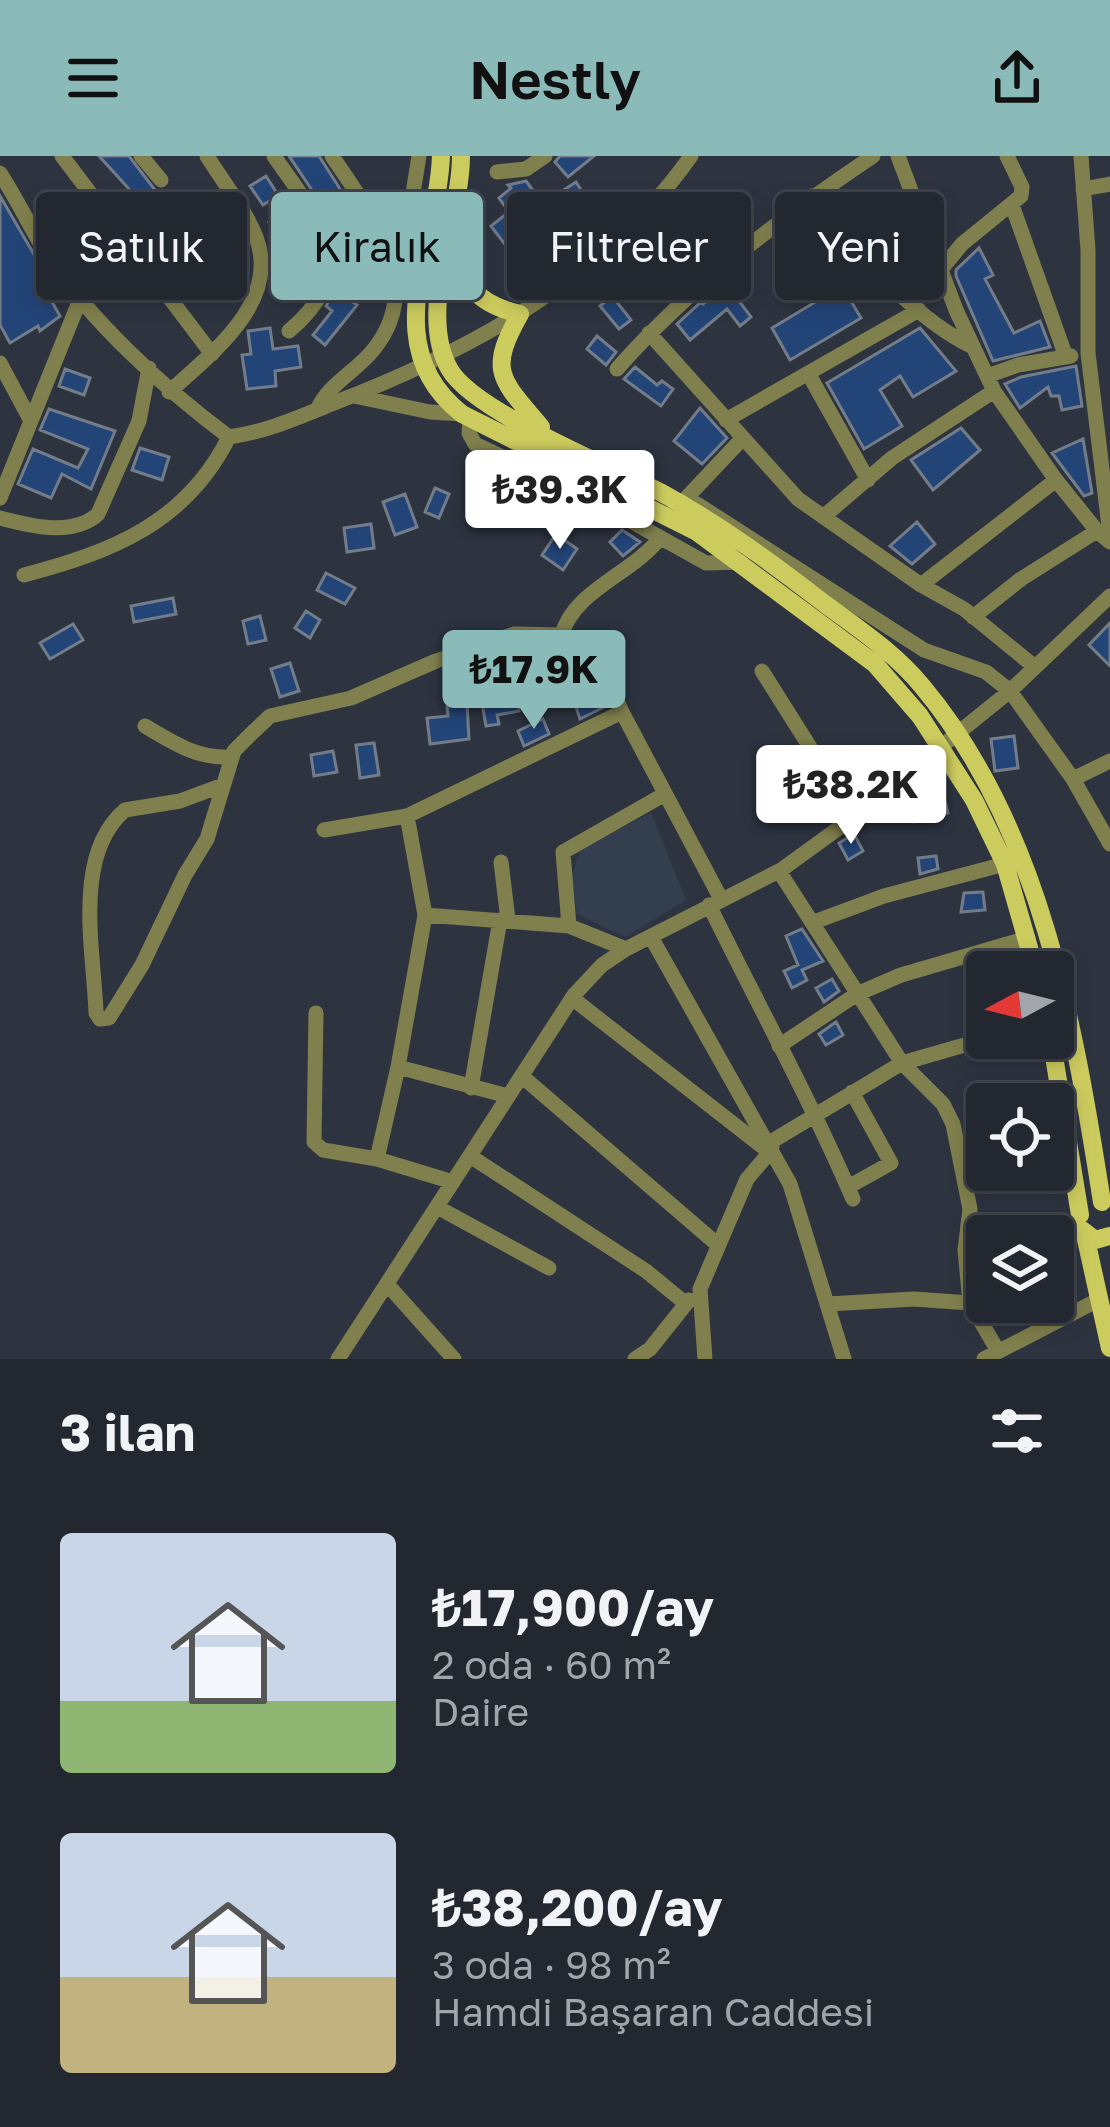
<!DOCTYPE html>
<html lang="tr">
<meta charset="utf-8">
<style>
:root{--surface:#222730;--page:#2e333c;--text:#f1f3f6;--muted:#a2a5ab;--line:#3f444c;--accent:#8bbbb9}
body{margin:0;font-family:"Golos Text",sans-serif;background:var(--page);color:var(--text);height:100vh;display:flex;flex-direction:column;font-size:45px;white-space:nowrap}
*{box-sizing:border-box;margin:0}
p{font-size:39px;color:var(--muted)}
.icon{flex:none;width:66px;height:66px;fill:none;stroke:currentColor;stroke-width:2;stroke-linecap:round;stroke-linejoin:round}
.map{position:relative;height:1203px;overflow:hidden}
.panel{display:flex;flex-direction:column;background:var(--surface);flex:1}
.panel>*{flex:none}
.top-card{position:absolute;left:36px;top:36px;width:1038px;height:108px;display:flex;gap:24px}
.needle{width:78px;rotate:263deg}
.fabs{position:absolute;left:966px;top:795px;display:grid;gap:24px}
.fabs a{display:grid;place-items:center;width:108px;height:108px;border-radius:12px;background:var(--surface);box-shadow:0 6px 18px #0003,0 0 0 3px var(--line);font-size:60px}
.price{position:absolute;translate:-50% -102px;padding:0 27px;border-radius:12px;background:#fff;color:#222;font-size:39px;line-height:78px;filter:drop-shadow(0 3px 6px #0008)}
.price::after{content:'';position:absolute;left:50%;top:72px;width:36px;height:27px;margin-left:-18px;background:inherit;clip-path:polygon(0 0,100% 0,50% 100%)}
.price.current{background:var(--accent);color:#111}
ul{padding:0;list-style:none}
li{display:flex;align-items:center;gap:36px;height:300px;padding:0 60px}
li span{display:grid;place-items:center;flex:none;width:336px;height:240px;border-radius:12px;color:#555}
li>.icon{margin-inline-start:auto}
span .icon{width:144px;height:144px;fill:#fffc;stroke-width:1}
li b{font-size:51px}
h2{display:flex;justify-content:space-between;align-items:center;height:144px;padding:0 60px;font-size:51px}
.pill{padding:0 42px;border-radius:12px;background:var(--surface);box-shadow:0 6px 18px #0003,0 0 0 3px var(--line);font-size:42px;line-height:108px}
.pill.current{background:var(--accent);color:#111}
header{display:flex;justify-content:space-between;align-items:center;height:156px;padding:0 60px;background:var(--accent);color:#111;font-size:54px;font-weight:600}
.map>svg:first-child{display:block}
.built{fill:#333e4e}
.building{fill:#234477;stroke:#737c89;stroke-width:3}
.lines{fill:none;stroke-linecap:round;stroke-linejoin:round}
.minor{stroke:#80804e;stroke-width:15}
.major{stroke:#cccb5e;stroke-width:18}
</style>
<header><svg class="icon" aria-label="menu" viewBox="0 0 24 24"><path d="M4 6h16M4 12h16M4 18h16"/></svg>Nestly<svg class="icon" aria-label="share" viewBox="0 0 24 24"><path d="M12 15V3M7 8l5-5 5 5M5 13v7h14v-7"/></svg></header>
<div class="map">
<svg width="1110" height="1203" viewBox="0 0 1110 1203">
<rect width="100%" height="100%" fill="#2d3440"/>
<path class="built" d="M651 657 686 744 625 781 577 758 571 723 581 692Z"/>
<path class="building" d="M99 0H129L155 34 140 45Z
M289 0H319L342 36 322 49Z
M560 0H594L568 21 555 6Z
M266 20 278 39 263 49 250 30Z
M526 25 537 40 514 57 543 96 523 112 491 70 509 56 499 42 511 32 508 29Z
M576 26 588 45 563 62 550 43Z
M0 40 46 119 39 123 60 160 40 175 38 170 10 187 0 169Z
M218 51 229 64 215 77 204 63Z
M287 56 308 92 289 103 269 66Z
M898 64 924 103 897 118 883 103 890 97 877 78Z
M815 70 843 107 822 123 815 114 805 122 784 94Z
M979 92 993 119 985 123 1014 177 1040 165 1050 191 993 205 956 120V114Z
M728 130 751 161 740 170 727 153 690 184 677 168 701 146 703 148Z
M842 130 861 162 790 204 772 172Z
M336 134 357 149 325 189 313 179 332 155 326 150Z
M612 140 631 164 619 173 600 150Z
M270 172 273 193 298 190 301 211 275 215 276 230 247 233 242 199 251 198 248 175Z
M920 172 956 215 913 241 900 220 880 234 902 270 864 293 827 227Z
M597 180 616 196 606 209 587 193Z
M1076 210 1082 250 1062 254 1059 240H1051L1048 231 1020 252 1005 228 1021 221Z
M635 211 657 229 662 225 673 233 661 250 624 223Z
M65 213 90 222 84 239 59 230Z
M700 252 727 282 702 308 674 285Z
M49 253 115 275 91 333 62 318 51 342 18 328 33 293 78 312 88 293 40 274Z
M961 272 980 294 933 334 911 304Z
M1083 283 1092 337 1084 340 1052 297Z
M140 292 169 301 162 324 132 314Z
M499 313 546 335 539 348 508 330 505 336 490 328Z
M435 332 449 338 439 362 425 356Z
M405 338 417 371 395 379 383 346Z
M917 366 935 388 912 408 890 390Z
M371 368 374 392 347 396 344 372Z
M622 374 640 386 623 400 610 386Z
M556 378 577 393 563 414 542 399Z
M326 417 355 432 345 448 317 434Z
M173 442 176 458 134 466 131 450Z
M306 455 320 464 310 482 295 472Z
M260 460 266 484 248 488 243 465Z
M1110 467V510L1089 489Z
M73 468 83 484 50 503 40 487Z
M584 505 593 521 565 525 568 536 518 548 519 555 497 559 499 568 486 570 482 547 500 544 498 534 521 529 519 523Z
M290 507 299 535 280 541 271 513Z
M600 536 606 550 580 563 574 545Z
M467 549 469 583 430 588 427 562 448 560 447 550Z
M543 563 549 578 524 590 518 575Z
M1014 580 1018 612 995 615 991 583Z
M374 587 379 619 360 622 356 589Z
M333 595 337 616 314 620 311 599Z
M943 638 948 657 914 666 909 647Z
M854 678 863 695 848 704 839 687Z
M936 700 938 713 920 718 918 702Z
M983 736 985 754 961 756 964 737Z
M802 773 823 805 802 814 807 824 792 832 784 815 798 809 786 780Z
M832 823 839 835 824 846 816 832Z
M836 866 843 879 826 889 819 878Z"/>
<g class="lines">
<path class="minor" d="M62 0 212 198
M141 0 161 24
M274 0C318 64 364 111 289 175
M898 0 956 154 994 235 1056 324 1097 375 1110 386
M1081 0 1088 94V197L1110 379
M497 16 526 13 545 0
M0 17C17 43 30 71 46 97 89 164 166 234 229 281 266 276 299 261 334 247 470 195 605 122 691 0
M1083 33 1110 28
M811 40C859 93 905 157 971 190
M653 46 714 119
M1012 49 1066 201
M394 107 404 93 419 0
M899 138 943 111 962 88 1021 40 1022 31 1007 0
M649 177 798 343 921 429 964 453 1035 511
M0 207 31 265
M617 213C691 129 781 62 873 0
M808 217 868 324
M987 220 1018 209 1071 200
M169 236C211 198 281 146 256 81 245 53 223 26 207 0
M354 240 430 256 462 258
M317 254C329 227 356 216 374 193 427 127 370 57 332 0
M470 262 469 277 475 288 591 343 706 407 741 406
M726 264 919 154
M0 342 81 141
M697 348 924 494 986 516 1010 535 1073 623 1110 688
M675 354 742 283
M823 361 892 302 994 235
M0 362C30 370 73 381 98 358L139 265 149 212
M24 419C112 396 186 367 229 281
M921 429 1056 324
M973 461 1021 423 1097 375
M562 479C572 436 633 417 659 383
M762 515 854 661
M145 570C174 587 197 603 232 601
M1073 623 1110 605
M223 629 180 645 125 654C72 699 94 795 96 857L100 863 109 862 142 809 185 719 207 683 234 595 252 577 270 560 351 542 436 505 514 478 562 479 588 492 599 504 622 556 721 743
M407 660 425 759
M324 674 407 660 622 556
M501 706 508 764
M779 715 902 907 943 948 953 968 970 1053 965 1094 970 1147 998 1195
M709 749C757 847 810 943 853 1043
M814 766 884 740 1005 708
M569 770 563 696 665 638
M651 781 790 1028 844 1203
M572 842 763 991
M316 857 314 986 323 994 377 1003 453 1026
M779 890 857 838 901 819 1028 782
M524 922 718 1089
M471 932 500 764
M508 940 398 911 425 759 569 770 626 793
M470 1000 646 1115 685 1147
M377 1003 398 911
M848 1031 891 1007 852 936
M437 1051 549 1112
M387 1128 454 1203
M828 1148 914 1143 970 1147
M338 1203 574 839 602 809 626 793 781 714 854 661 1010 535 1110 440
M635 1203 650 1193 689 1144
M705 1203 700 1133 747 1023 770 996 774 984 902 907 989 882
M984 1203 1100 1143"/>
<path class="major" d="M441 0C437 91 375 190 462 258L697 376 875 508 920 560 974 644 1005 708 1036 816
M461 0C461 63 416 157 450 214 475 256 611 311 660 336 719 368 772 407 825 448 859 473 895 497 922 530 1041 672 1074 868 1102 1046
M451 83C465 127 472 147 520 158 487 216 501 223 541 271
M1051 882 1080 1059
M1082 1074 1095 1084 1110 1080
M1085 1079 1110 1192"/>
</g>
</svg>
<div class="fabs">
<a><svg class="needle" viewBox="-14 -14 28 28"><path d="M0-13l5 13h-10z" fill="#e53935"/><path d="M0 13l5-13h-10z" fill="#a2a5ab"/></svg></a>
<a><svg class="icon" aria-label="locate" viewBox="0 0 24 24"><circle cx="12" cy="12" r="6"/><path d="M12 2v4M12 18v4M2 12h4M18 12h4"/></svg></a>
<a><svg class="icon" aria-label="layers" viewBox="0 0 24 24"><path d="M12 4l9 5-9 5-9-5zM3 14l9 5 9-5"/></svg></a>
</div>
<b class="price" style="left:560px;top:396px">₺39.3K</b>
<b class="price current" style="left:534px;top:576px">₺17.9K</b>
<b class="price" style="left:851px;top:691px">₺38.2K</b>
<div class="top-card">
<a class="pill">Satılık</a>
<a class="pill current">Kiralık</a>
<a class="pill">Filtreler</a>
<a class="pill">Yeni</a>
</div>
</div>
<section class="panel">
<h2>3 ilan<svg class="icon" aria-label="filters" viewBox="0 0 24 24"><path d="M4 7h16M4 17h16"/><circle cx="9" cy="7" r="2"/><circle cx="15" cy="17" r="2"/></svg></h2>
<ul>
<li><span style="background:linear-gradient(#c9d6e8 70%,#8fb573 0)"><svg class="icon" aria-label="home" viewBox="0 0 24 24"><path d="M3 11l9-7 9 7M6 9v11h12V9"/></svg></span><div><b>₺17,900/ay</b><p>2 oda · 60 m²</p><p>Daire</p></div></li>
<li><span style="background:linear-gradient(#c9d6e8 60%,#c2b280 0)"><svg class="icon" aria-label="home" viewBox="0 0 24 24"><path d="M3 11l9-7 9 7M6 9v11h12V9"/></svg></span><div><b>₺38,200/ay</b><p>3 oda · 98 m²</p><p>Hamdi Başaran Caddesi</p></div></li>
</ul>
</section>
